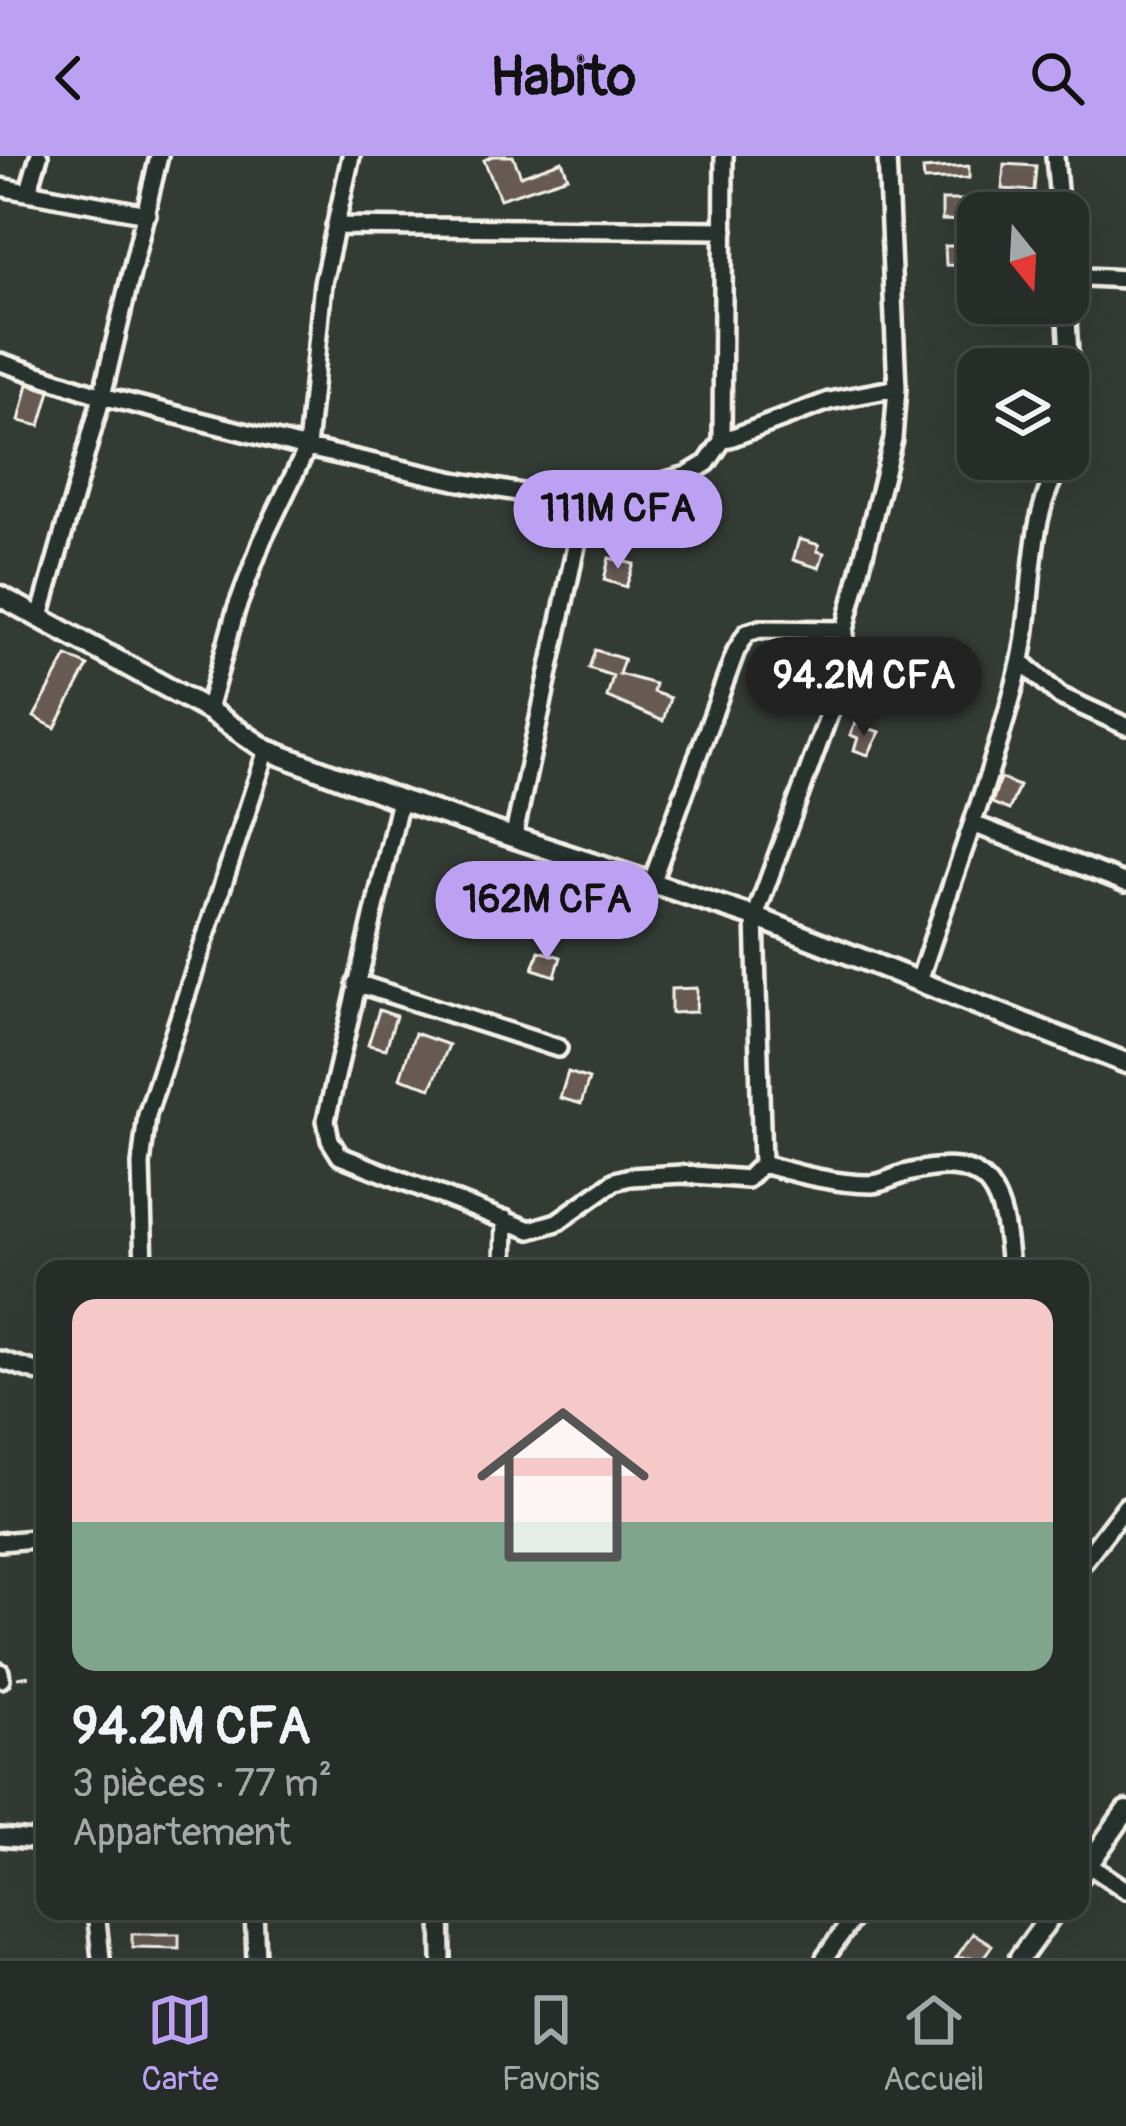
<!DOCTYPE html>
<html lang="fr">
<meta charset="utf-8">
<style>
:root{--surface:#262c28;--page:#323834;--text:#f1f3f6;--muted:#a4a7a8;--line:#424845;--accent:#bca0f2}
body{margin:0;font-family:Pangolin,sans-serif;background:var(--page);color:var(--text);height:100vh;display:flex;flex-direction:column;font-size:45px;white-space:nowrap}
*{box-sizing:border-box;margin:0}
p{font-size:39px;color:var(--muted)}
.icon{flex:none;width:66px;height:66px;fill:none;stroke:currentColor;stroke-width:2;stroke-linecap:round;stroke-linejoin:round}
.map{position:relative;flex:1;overflow:hidden}
.sheet{position:absolute;left:36px;top:1104px;width:1053px;height:660px;display:flex;flex-direction:column;background:var(--surface);border-radius:24px;box-shadow:0 12px 48px #0002,0 0 0 3px var(--line)}
.sheet>*{flex:none}
.needle{width:78px;rotate:162deg}
.buttons{position:absolute;left:957px;top:36px;display:grid;gap:24px}
.buttons a{display:grid;place-items:center;width:132px;height:132px;border-radius:24px;background:var(--surface);box-shadow:0 12px 48px #0002,0 0 0 3px var(--line);font-size:60px}
.price{position:absolute;translate:-50% -102px;padding:0 27px;border-radius:42px;background:var(--accent);color:#111;font-size:39px;line-height:78px;filter:drop-shadow(0 3px 6px #0008)}
.price::after{content:'';position:absolute;left:50%;top:72px;width:36px;height:27px;margin-left:-18px;background:inherit;clip-path:polygon(0 0,100% 0,50% 100%)}
.price.current{background:#222;color:#fff}
ul{padding:0;list-style:none}
li{display:grid;align-content:center;gap:24px;height:636px;padding:0 36px}
li+li{border-top:3px solid var(--line)}
li span{display:grid;place-items:center;height:372px;border-radius:24px;color:#555}
li>.icon{margin-inline-start:auto}
span .icon{width:216px;height:216px;fill:#fffc;stroke-width:1}
li b{font-size:51px}
header{display:flex;justify-content:space-between;align-items:center;height:156px;padding:0 36px;background:var(--accent);color:#111;font-size:54px;font-weight:700}
.dock{display:flex;justify-content:space-around;align-items:center;height:168px;border-top:3px solid var(--line);background:var(--surface);font-size:33px;color:var(--muted)}
.dock a{display:grid;justify-items:center;gap:6px}
.dock .current{color:var(--accent)}
.map>svg:first-child{display:block}
.building{fill:#665a53;stroke:#f4f1e8;stroke-width:3}
.lines{fill:none;stroke-linecap:round;stroke-linejoin:round}
.minor-casing{stroke:#f4f1e8;stroke-width:24}
.tertiary-casing{stroke:#f4f1e8;stroke-width:27}
.path{stroke:#f4f1e8;stroke-width:3;stroke-dasharray:12 9;stroke-linecap:butt}
.minor{stroke:#26332d;stroke-width:15}
.tertiary{stroke:#26332d;stroke-width:18}
</style>
<header><svg class="icon" aria-label="back" viewBox="0 0 24 24"><path d="M15 5l-7 7 7 7"/></svg>Habito<svg class="icon" aria-label="search" viewBox="0 0 24 24"><circle cx="10" cy="10" r="6"/><path d="M15 15l6 6"/></svg></header>
<div class="map">
<svg width="1126" height="1802" viewBox="0 0 1126 1802">
<rect width="100%" height="100%" fill="#333b35"/>
<filter id="ink" filterUnits="userSpaceOnUse"><feTurbulence type="fractalNoise" baseFrequency=".00833" numOctaves="2"/><feDisplacementMap in="SourceGraphic" scale="24" xChannelSelector="R" yChannelSelector="G"/><feConvolveMatrix kernelMatrix="1 2 1 2 8 2 1 2 1" color-interpolation-filters="sRGB"/></filter>
<g filter="url(#ink)">
<path class="building" d="M493 0H513L521 20 562 5 568 21 500 43 484 4Z
M1004 8 1036 10 1034 35 1002 33Z
M969 10V22L924 24 923 13Z
M942 44H967L966 65 942 64Z
M945 90H978V110L946 109Z
M28 228 50 235 40 270 19 265Z
M657 350 704 371 700 387 651 369Z
M799 383 819 389 817 395 824 397 819 412 793 404Z
M609 402 634 408 626 431 604 424Z
M595 494 624 503 619 518 655 528 653 536 670 542 663 565 607 541 613 520 589 512Z
M67 500 88 510 55 572 34 561Z
M855 568 880 576 868 599 854 594 858 582 850 579Z
M1000 622 1019 630 1009 654 992 647Z
M539 795 561 801 555 820 533 813Z
M697 832 696 856 671 857V833Z
M379 854 396 860 386 893 368 889Z
M415 877 449 889 431 932 400 922Z
M568 916 589 923 581 948 560 942Z
M973 1777 992 1789 983 1802H956Z
M132 1778H179V1792L132 1791Z"/>
<g class="lines">
<g class="minor-casing">
<path id="minor" d="M1055 0 1060 57
M0 31 147 58
M29 34 39 0
M335 70 724 74
M1068 120 1126 123
M1066 147 1073 267 1068 294
M0 206 102 240 307 292 455 325 585 348 687 319 707 307 722 285 724 0
M722 285 829 245 897 232
M40 461 102 240 159 0
M1021 505 1060 540 1126 570
M208 554 236 454 262 385 307 292 323 127 351 0
M400 644 326 964 330 984 340 1000 530 1074 557 1066 615 1025 630 1021 682 1018 747 1023 762 1008 755 761 843 520 845 474 893 283 897 232 887 0
M973 668 1126 727
M514 679 585 348
M651 728 736 495 747 477 760 473 845 474
M919 825C953 720 994 616 1020 508 1036 442 1024 359 1065 303
M356 827 558 892
M762 1008C798 1018 834 1028 872 1028 884 1027 895 1020 907 1017 995 994 1004 1041 1010 1113
M144 1113 141 1009 147 959 267 594
M504 1113 505 1063
M0 1204 45 1218
M0 1386 45 1382
M1080 1410 1126 1350
M0 1516 1 1523
M0 1681 45 1685
M1080 1703 1126 1734
M96 1755 101 1802
M254 1755 256 1802
M441 1755 442 1802
M825 1802 858 1755"/>
</g>
<g class="tertiary-casing">
<path id="tertiary" d="M0 440 208 554 267 594 400 644 755 761 1126 907
M1080 1720 1126 1655
M1020 1802 1054 1755"/>
</g>
<path class="path" d="M17 1522 45 1518"/>
<use href="#minor" class="minor"/>
<use href="#tertiary" class="tertiary"/>
</g>
</g>
</svg>
<div class="buttons">
<a><svg class="needle" viewBox="-14 -14 28 28"><path d="M0-13l5 13h-10z" fill="#e53935"/><path d="M0 13l5-13h-10z" fill="#a4a7a8"/></svg></a>
<a><svg class="icon" aria-label="layers" viewBox="0 0 24 24"><path d="M12 4l9 5-9 5-9-5zM3 14l9 5 9-5"/></svg></a>
</div>
<b class="price" style="left:618px;top:416px">111M CFA</b>
<b class="price current" style="left:864px;top:583px">94.2M CFA</b>
<b class="price" style="left:547px;top:807px">162M CFA</b>
<section class="sheet">
<ul>
<li><span style="background:linear-gradient(#f6c9c9 60%,#7fa58c 0)"><svg class="icon" aria-label="home" viewBox="0 0 24 24"><path d="M3 11l9-7 9 7M6 9v11h12V9"/></svg></span><div><b>94.2M CFA</b><p>3 pièces · 77 m²</p><p>Appartement</p></div></li>
</ul>
</section>
</div>
<nav class="dock">
<a class="current"><svg class="icon" aria-label="map" viewBox="0 0 24 24"><path d="M3 6l6-2 6 2 6-2v14l-6 2-6-2-6 2zM9 4v14M15 6v14"/></svg>Carte</a>
<a><svg class="icon" aria-label="saved" viewBox="0 0 24 24"><path d="M7 4h10v16l-5-4-5 4z"/></svg>Favoris</a>
<a><svg class="icon" aria-label="home" viewBox="0 0 24 24"><path d="M3 11l9-7 9 7M6 9v11h12V9"/></svg>Accueil</a>
</nav>
